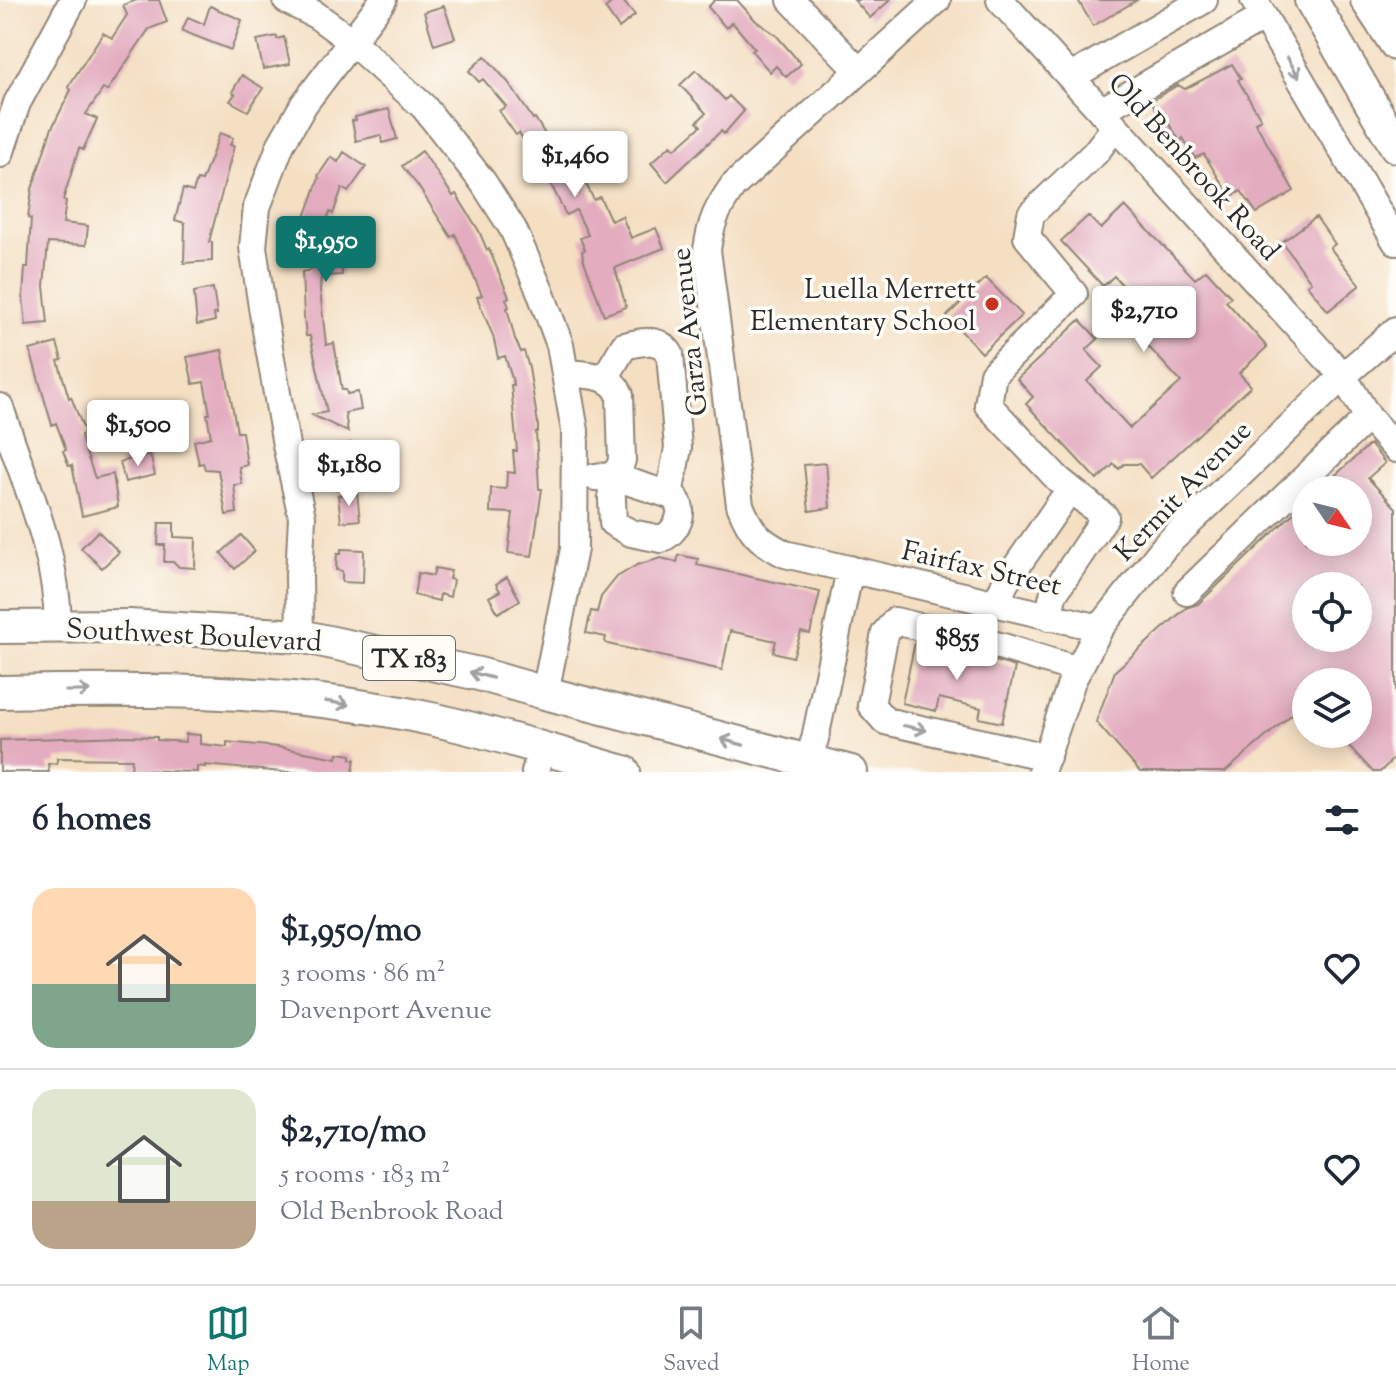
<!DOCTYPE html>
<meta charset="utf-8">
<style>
:root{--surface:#fff;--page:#f6f6f7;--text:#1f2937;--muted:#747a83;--line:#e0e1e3;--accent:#0f766e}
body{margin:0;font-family:"Sorts Mill Goudy",serif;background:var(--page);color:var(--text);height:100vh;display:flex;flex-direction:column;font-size:30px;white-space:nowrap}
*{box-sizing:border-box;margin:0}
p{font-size:26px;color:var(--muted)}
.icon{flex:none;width:44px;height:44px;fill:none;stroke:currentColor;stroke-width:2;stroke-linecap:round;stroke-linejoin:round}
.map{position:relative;height:772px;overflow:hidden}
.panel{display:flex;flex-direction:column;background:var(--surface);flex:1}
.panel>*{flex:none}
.needle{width:52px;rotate:125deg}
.controls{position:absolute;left:1292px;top:476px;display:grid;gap:16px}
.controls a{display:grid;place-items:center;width:80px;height:80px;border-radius:50%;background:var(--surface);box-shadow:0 4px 20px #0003;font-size:40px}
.price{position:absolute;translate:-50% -68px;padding:0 18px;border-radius:8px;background:#fff;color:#222;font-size:26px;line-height:52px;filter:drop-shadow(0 2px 4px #0008)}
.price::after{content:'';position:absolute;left:50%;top:48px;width:24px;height:18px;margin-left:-12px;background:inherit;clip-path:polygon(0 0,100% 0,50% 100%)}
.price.current{background:var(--accent);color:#fff}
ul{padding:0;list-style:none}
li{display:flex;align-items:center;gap:24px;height:200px;padding:0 32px}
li+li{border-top:2px solid var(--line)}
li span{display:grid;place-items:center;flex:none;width:224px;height:160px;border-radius:24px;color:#555}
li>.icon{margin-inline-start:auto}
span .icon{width:96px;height:96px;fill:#fffc;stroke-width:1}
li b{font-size:34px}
h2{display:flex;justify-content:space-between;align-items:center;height:96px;padding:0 32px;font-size:34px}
.menu{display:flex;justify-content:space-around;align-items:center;height:112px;border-top:2px solid var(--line);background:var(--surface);font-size:22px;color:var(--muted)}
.menu a{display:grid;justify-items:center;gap:4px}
.menu .current{color:var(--accent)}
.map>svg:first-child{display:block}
.building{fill:#e3acbf;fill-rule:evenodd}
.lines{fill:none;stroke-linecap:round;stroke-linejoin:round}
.minor-casing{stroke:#908577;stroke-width:30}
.major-casing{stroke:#908577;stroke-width:36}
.minor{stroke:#fff;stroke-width:26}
.major{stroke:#fff;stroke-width:32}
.oneway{stroke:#a0a0a0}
.poi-dot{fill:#c8321e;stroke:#fdfcf7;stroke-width:3}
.labels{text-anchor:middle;stroke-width:7;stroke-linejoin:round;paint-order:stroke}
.shield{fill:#fdfcf7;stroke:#6a6a68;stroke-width:2}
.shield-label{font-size:26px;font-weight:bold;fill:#2b2b2b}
.street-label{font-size:28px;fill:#2b2b2b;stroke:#fdfcf7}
.poi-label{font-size:28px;fill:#2b2b2b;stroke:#fdfcf7;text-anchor:end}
</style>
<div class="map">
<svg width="1396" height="772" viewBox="0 0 1396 772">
<rect width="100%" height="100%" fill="#fdfcf7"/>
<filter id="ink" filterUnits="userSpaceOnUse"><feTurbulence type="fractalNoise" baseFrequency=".0125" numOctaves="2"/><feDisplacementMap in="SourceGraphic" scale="16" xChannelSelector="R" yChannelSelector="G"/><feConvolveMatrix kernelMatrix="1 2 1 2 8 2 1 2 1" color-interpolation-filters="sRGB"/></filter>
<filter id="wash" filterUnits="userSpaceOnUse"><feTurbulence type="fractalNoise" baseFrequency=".006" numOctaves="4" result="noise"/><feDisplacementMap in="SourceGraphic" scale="32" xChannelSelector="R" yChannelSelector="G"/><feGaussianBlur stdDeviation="1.8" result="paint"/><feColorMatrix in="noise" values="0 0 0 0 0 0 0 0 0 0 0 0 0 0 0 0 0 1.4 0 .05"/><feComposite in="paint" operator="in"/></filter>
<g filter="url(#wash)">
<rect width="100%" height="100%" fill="#f4dfc3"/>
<g id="blocks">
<path class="building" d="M137 0H159L167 22 149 29 107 91 103 89 86 114 97 119 83 150 79 148 63 200 66 201 63 223 88 226 86 245 48 243 44 286 48 323 26 325 23 297 25 267H28L31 219 28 218 32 189 51 130 71 90 68 87 103 33 112 38 127 15 123 5Z
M615 0H622L635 15 619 28 605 8Z
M715 0H737L756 21 776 35 801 64 786 77 776 66 770 72 752 51 755 49 732 22 726 28 708 7Z
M854 0H890L870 18Z
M1078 0H1137L1093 26Z
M210 6 242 20 231 50 182 31 188 17 204 24Z
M444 6 455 38 434 45 424 12Z
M277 36V39L284 37 290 64 263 69 257 40Z
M485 56 508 82 533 119 535 118 574 181 582 176 594 200 600 197 611 221 622 216 631 238 656 228 664 248 615 268 626 307 604 315 583 258 582 251 585 250 580 238 588 235 576 210 566 215 545 172 519 133 516 135 499 111 506 106 483 79 479 82 469 71Z
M1232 64 1241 79 1238 80 1261 119 1255 122 1294 191 1257 213 1241 191 1230 197 1204 154 1195 158 1183 138 1180 141 1169 124 1166 126 1151 101 1178 85 1185 89Z
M696 70 725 100 729 96 744 111 724 134 721 131 667 182 651 163 671 145 675 149 701 126 697 122 706 113 680 85Z
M242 75 263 88 248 111 230 101 235 94 232 92Z
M389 109 397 139 382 143 381 135 356 141 352 121 356 120 355 117Z
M220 133 233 138 230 145 234 146 209 242H212V261L184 263 185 223 175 220 183 189 193 192 197 180 202 181Z
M422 151 453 196 456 194 479 231 487 250 489 249 509 297 506 299 509 307 507 308 515 339 521 352 524 351 529 368 538 424V432H536L539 489H542L532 556 508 553 513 513 490 512 491 488 506 489 507 472 515 473 513 451H517L511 385H514L505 356 498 358 493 336 477 297 482 295 455 234 451 237 418 186 402 166Z
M344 152 366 167 348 192 342 188 333 214 330 212 322 231 318 246H325V251H341L342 275 321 276 320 290 326 345 334 343 342 390H346L347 394 358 392 361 410 345 413 348 432 312 415 327 412 310 336H306L304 317 302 272 311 270V263L299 262 298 237 319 178 318 176 331 157 338 162Z
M1125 206 1195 279 1206 270 1231 297 1226 301 1267 347 1239 373 1251 386 1151 478 1139 464H1124L1119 469 1114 464 1097 480 1026 404 1033 397 1017 379 1080 320 1098 339 1086 350 1102 367 1087 381 1130 428 1181 382 1125 321 1141 305 1114 276 1103 286 1061 241 1088 216 1101 229Z
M1316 217 1335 244 1330 248 1360 285 1328 311 1307 285 1311 282 1282 242Z
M986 278 1022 315 982 353 947 316Z
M213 288 217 314H214L215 321 197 325 194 292Z
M57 343 62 360 58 361 69 398 71 397 85 433 81 435 82 441 95 478 113 474 118 507 82 516 72 465 69 466 63 451 66 450 56 423 52 425 30 350Z
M222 350 237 432H242L247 465 239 467 242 484 234 485 237 513 226 515 218 470 205 469 203 463 199 464 194 441 211 437 207 414H210L204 382 193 384 187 357Z
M351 443 353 457 366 455 370 476 347 480 345 468 334 469 330 446Z
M1370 444 1385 463 1368 478 1396 508V756L1380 772H1373L1338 734H1358V682H1306V702L1225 772H1140L1096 722 1115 671 1186 608 1198 604 1306 501V542H1358V490H1319ZM1306 586H1358V638H1306Z
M150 454 155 475 125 482 120 462Z
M826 463 830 508 809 511 804 465Z
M357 493 360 520 341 522 338 495Z
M159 523H174V537L196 538 195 568 179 567 174 562H164L165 545H158Z
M98 531 119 552 102 568 81 548Z
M241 535 255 551 235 569 221 553Z
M341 549 364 550 363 583 342 582V571L336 570 337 554H341Z
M679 555 698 559 697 565 820 592 810 634 801 632 793 657 773 652 776 641 730 631 722 670 608 644 605 642 606 637 586 633 591 611 597 612 601 597 617 577 637 565 661 558 677 562Z
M435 568 451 571 449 579 453 580 450 597 440 594 439 601 414 595 418 573 433 576Z
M507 577 520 600 498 613 489 597 500 591 496 584Z
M915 642 950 652 949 656 990 666 992 660 1015 667 1002 723 979 718 981 708 939 698 936 711 902 703Z
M186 734 200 735V744L227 747V742L278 747 337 758 338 753 351 755V759H355L353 772H283L205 765V767L197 766V772L131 770 132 759 57 758V763L48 764 49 772H0V740L126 736 157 737V740L185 742Z"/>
</g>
</g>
<g filter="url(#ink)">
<use href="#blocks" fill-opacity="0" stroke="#908577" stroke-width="2"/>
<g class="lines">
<g class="minor-casing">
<path id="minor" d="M286 0 316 15 350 40 424 107 483 182 513 229 540 291 560 345 575 431 574 549 545 693
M791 0 858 70
M937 0 733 186C717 209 711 221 707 250L740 505C751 533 758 540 785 554L1100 628
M1000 0 1343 376 1368 417
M1254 0 1396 242
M1388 0 1396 10
M1071 77 1204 0
M1101 111 1264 17
M0 154 17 103 73 0
M566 373C585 375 612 373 620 395L622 460 619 469 611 476 595 477
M605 378 624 346C642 342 658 336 670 354L678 448 669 495
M0 407C23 481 57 546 58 626
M611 476 673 496C688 510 677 532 661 539L631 533 613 523Z
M1187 592 1368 417 1396 449
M997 602 1005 583 1070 489
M1049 617 1053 595 1105 517 1058 479 988 405 993 374 1074 294 1027 237 1031 214 1095 153 1115 127
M300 636 299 575 302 517 286 445 262 307 253 247 257 207 281 144 304 104 383 0
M1047 757 885 721 871 705 885 633 895 621 1000 646 1078 670
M535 772 541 749
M804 772 815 739 850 569
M1041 772 1072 681 1100 628 1165 546 1343 376 1396 330"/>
</g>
<g class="major-casing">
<path id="major" d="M1311 0 1396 146
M1367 0 1396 44
M0 627 129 626 300 636 479 674 545 693 851 772
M0 692C144 689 289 688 431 719 496 733 560 754 624 772"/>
</g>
<use href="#minor" class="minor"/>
<use href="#major" class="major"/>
</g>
<defs><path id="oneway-shaft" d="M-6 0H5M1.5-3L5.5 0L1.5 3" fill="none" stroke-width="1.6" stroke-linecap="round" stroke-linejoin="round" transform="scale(2)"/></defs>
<g class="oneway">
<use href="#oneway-shaft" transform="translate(1293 67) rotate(60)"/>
<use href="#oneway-shaft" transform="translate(481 675) rotate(-165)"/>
<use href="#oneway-shaft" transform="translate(78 691)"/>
<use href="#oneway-shaft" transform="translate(337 703) rotate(9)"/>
<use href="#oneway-shaft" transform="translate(915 728) rotate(12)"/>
<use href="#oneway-shaft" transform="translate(732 742) rotate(-165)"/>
</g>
</g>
<circle class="poi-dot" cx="992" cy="304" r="8"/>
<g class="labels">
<rect class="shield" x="363" y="636" width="92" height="44" rx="6"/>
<g class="shield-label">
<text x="409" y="667">TX 183</text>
</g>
<g class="street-label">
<text transform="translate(1195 166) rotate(48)" y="10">Old Benbrook Road</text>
<text transform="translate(688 332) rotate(-96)" y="10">Garza Avenue</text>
<text transform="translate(1182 490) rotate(-46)" y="10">Kermit Avenue</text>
<text transform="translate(982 567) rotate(13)" y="10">Fairfax Street</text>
<text transform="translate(194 634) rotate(3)" y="10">Southwest Boulevard</text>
</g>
<g class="poi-label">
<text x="976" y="298">Luella Merrett<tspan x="976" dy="32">Elementary School</tspan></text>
</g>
</g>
</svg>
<div class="controls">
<a><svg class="needle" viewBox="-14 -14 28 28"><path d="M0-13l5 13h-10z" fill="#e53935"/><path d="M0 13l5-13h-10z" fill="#747a83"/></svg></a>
<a><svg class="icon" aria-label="locate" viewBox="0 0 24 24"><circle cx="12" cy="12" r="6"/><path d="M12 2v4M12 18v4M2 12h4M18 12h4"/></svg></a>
<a><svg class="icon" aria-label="layers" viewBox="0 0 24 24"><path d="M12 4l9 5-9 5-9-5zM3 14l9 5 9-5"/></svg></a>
</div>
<b class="price" style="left:575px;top:199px">$1,460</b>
<b class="price current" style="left:326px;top:284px">$1,950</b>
<b class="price" style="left:1144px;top:354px">$2,710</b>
<b class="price" style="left:138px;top:468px">$1,500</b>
<b class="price" style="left:349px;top:508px">$1,180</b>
<b class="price" style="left:957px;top:682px">$855</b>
</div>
<section class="panel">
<h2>6 homes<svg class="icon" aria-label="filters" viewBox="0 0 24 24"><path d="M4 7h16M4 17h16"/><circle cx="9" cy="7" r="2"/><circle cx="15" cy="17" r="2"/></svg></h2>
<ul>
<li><span style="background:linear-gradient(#ffd9b3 60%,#7fa58c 0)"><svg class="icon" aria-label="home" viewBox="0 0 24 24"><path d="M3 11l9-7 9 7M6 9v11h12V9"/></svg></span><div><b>$1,950/mo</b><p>3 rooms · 86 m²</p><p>Davenport Avenue</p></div><svg class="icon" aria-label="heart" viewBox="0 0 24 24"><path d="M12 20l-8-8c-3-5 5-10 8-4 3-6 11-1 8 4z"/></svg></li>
<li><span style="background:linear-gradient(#dfe7d0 70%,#b9a48a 0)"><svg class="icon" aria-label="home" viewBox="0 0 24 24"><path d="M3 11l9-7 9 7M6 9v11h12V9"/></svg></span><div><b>$2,710/mo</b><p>5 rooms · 183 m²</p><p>Old Benbrook Road</p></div><svg class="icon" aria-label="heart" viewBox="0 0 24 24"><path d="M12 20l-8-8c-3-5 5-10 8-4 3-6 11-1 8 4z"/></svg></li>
</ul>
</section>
<nav class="menu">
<a class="current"><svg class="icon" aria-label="map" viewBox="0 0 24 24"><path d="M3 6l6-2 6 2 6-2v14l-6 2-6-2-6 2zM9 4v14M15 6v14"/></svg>Map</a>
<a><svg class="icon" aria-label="saved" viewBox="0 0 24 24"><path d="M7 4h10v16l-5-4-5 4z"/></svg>Saved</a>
<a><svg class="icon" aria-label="home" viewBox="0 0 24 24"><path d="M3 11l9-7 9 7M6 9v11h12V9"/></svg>Home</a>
</nav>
